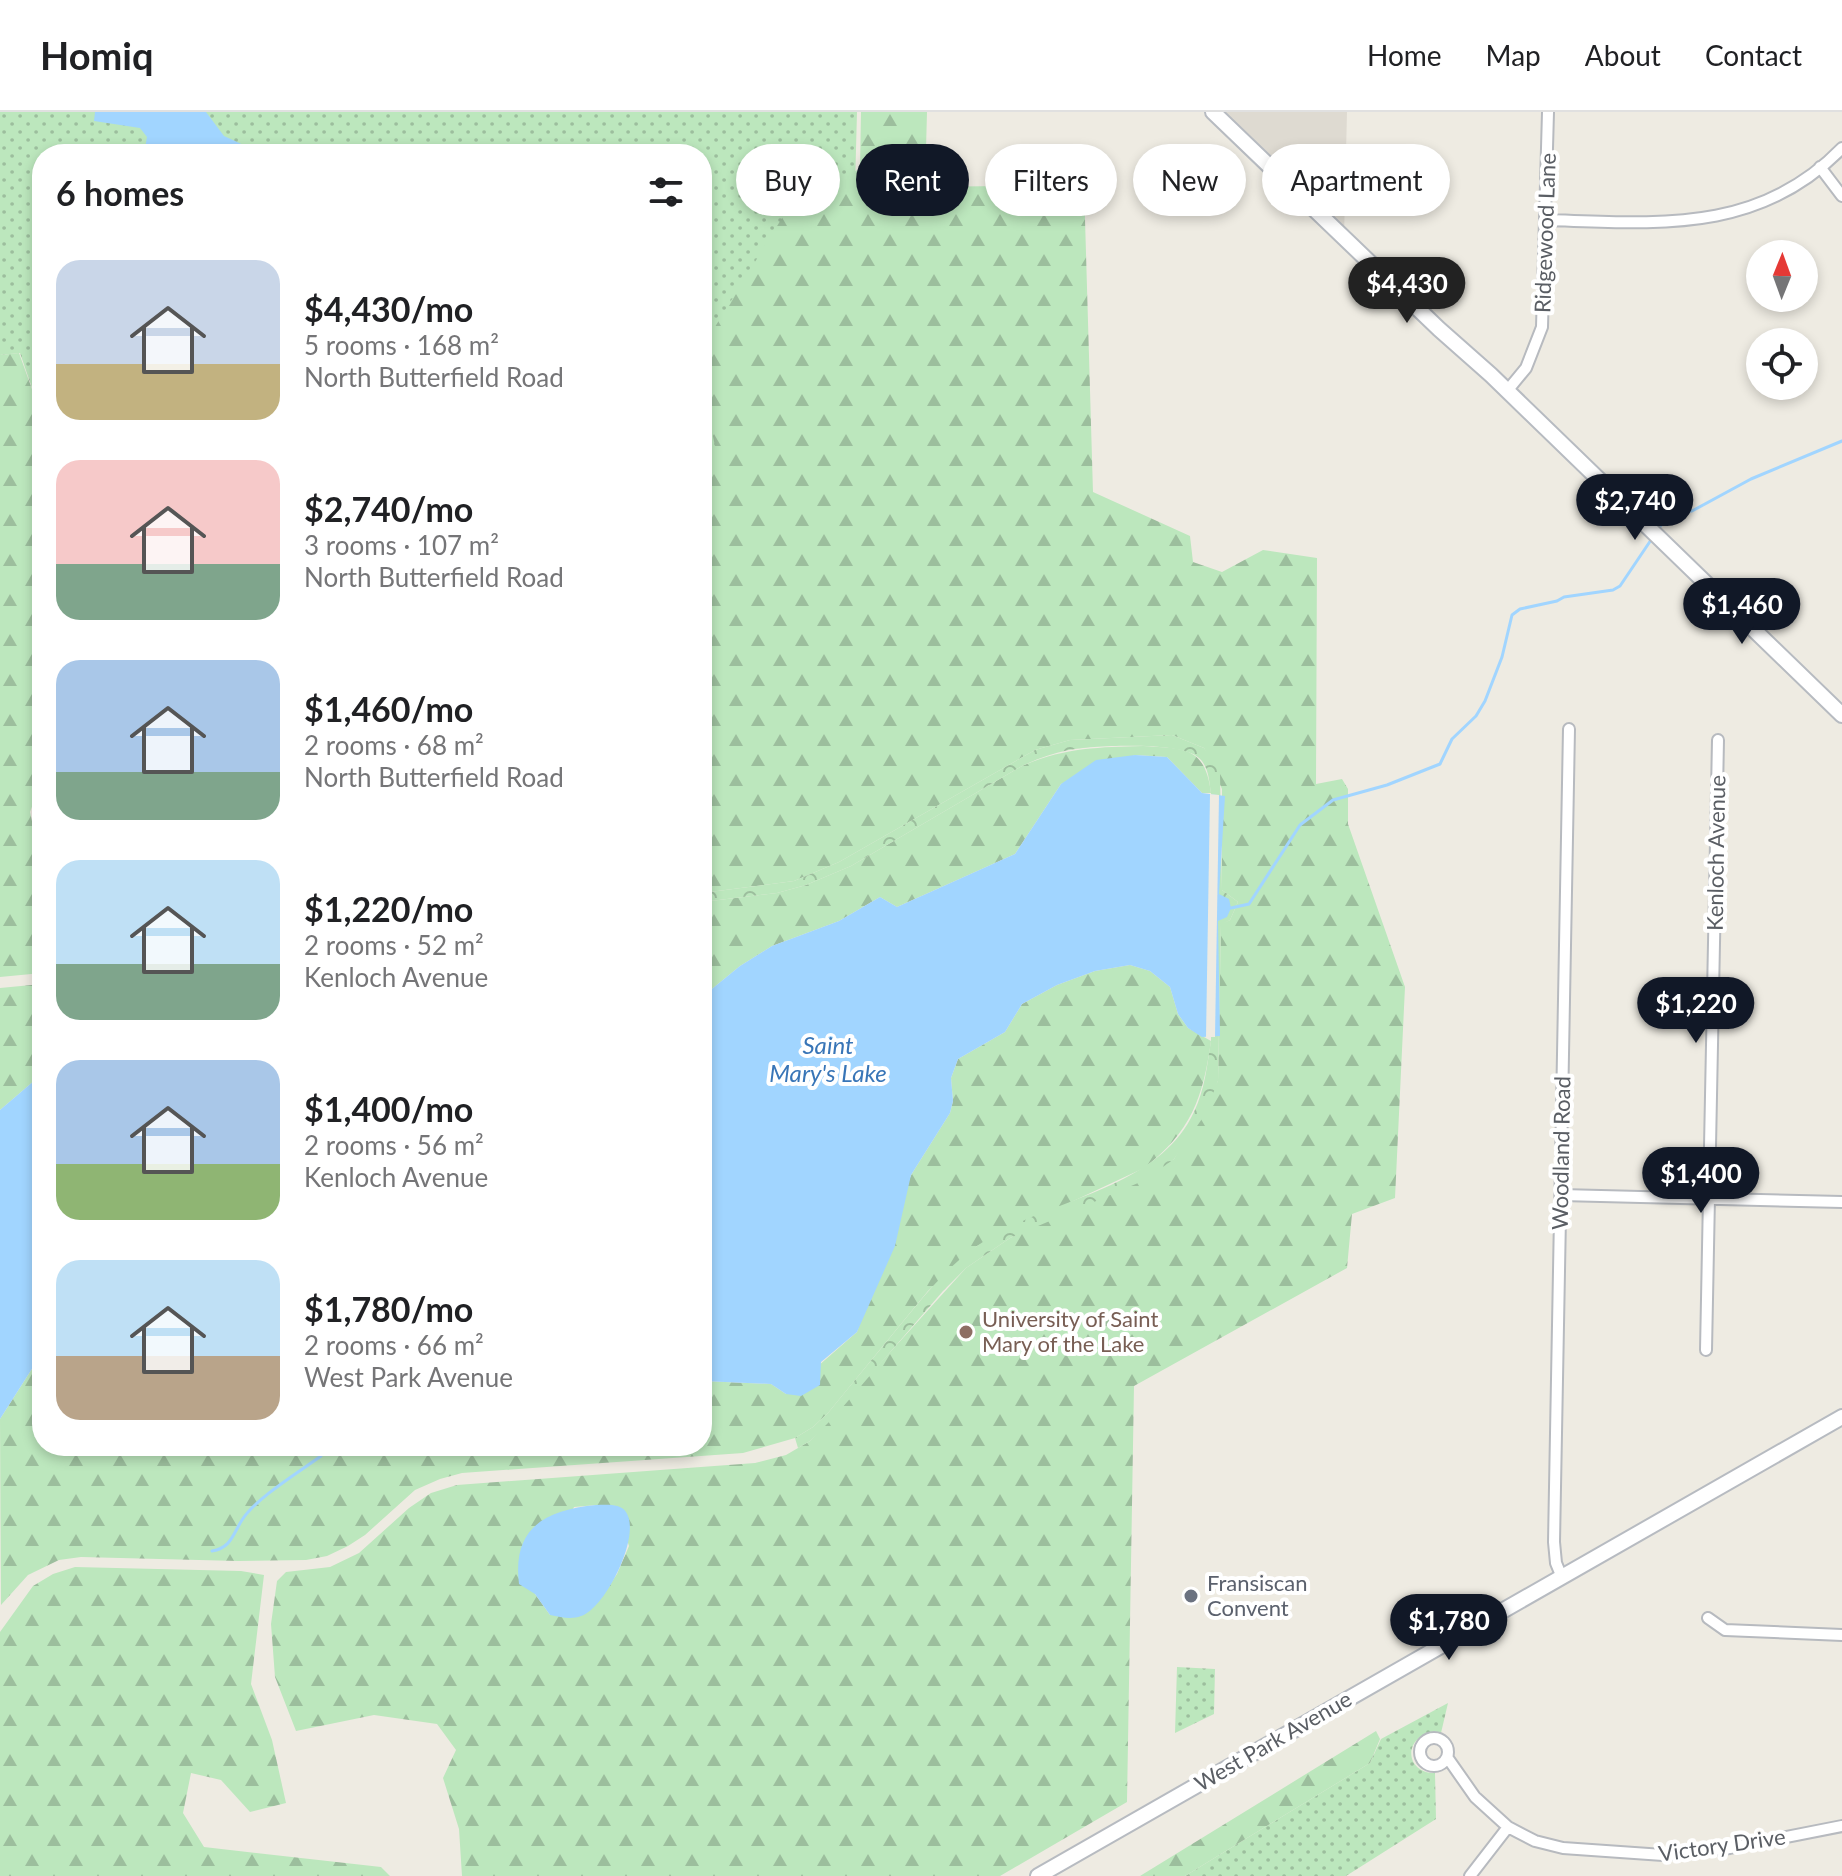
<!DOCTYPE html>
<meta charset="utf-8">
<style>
:root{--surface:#fff;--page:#f2f2f2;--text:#202124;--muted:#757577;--line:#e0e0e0;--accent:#111827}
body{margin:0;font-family:Lato,sans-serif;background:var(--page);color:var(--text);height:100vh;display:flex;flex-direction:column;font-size:30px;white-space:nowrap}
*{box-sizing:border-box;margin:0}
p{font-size:26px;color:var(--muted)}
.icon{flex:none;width:44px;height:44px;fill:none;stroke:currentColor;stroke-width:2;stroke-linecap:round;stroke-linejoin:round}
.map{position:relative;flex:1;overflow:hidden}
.drawer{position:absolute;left:32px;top:32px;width:680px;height:1312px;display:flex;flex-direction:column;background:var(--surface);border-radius:32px;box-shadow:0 4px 12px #0003}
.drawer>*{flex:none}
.guide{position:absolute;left:736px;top:32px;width:760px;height:72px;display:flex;gap:16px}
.needle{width:52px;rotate:1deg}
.fabs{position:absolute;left:1746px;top:128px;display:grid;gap:16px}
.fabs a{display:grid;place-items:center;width:72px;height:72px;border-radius:50%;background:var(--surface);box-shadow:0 4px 12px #0003;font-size:40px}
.price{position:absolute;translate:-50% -68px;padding:0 18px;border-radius:28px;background:var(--accent);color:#fff;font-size:26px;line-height:52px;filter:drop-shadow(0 2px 4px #0008)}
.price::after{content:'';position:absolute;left:50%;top:48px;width:24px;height:18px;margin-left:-12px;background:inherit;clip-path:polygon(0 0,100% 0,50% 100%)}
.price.on{background:#222;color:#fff}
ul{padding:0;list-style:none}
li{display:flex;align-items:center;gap:24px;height:200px;padding:0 24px}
li span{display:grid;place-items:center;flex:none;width:224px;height:160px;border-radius:24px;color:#555}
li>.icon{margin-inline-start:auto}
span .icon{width:96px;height:96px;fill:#fffc;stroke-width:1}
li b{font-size:34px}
h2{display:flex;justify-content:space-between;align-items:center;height:96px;padding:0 24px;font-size:34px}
.chip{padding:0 28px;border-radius:36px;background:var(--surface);box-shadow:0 4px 12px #0003;font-size:28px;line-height:72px}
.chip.on{background:var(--accent);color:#fff}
header{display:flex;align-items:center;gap:48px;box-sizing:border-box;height:112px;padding:0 40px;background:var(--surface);border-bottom:2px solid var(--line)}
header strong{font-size:38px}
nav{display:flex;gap:44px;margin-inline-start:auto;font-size:28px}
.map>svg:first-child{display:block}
.education{fill:#dedad1}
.grass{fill:url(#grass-dots)}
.forest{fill:url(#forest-firs);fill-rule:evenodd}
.park{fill:url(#park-crowns)}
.water{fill:#a1d5ff}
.pier{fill:#eeebe2}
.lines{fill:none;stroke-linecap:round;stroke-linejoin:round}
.stream{stroke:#a1d5ff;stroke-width:3}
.minor-casing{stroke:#b7babf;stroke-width:14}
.secondary-casing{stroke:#b7bbc1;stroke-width:18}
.minor{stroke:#fff;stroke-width:10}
.secondary{stroke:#fff;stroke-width:14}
.education-dot{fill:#8d6e63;stroke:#fff;stroke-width:3}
.worship-dot{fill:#6b7280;stroke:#fff;stroke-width:3}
.labels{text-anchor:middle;stroke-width:8;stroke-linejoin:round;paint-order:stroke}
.street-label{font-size:22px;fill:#5a5e64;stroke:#fff}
.education-label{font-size:22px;fill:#785e54;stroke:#fff;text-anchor:start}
.worship-label{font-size:22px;fill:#5b616d;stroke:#fff;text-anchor:start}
.water-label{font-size:24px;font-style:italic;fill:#3875b7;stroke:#fff}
</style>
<header>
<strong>Homiq</strong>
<nav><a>Home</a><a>Map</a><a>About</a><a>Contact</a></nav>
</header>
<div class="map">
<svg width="1842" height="1764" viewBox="0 0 1842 1764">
<defs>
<pattern id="grass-dots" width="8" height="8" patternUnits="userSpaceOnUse" patternTransform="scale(2)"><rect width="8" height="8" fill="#bce7bd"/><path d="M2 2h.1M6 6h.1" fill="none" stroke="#9cbe9d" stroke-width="1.8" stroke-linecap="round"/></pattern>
<pattern id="forest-firs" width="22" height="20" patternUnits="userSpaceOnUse" patternTransform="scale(2)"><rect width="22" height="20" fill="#bce7bd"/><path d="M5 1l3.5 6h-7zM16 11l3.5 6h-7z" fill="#9cbe9d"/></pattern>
<pattern id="park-crowns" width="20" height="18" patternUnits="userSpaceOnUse" patternTransform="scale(2)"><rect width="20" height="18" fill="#bce7bd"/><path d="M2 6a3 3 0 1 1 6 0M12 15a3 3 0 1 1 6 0" fill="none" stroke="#9cbe9d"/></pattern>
</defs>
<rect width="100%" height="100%" fill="#eeebe2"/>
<path class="education" d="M1213 0H1347L1344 125Z"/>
<path class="grass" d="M0 0H857L841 597 702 594V42H42V305L20 241 0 243Z
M1177 1555 1215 1557 1214 1602 1175 1621Z
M1448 1591 1441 1621C1403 1618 1402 1661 1435 1661L1436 1707 1346 1764H1185L1370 1651 1381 1627Z"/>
<path class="forest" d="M861 0H927L925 75 1084 73 1093 380 1190 424 1193 450 1222 460 1263 438 1317 446 1316 672 1342 667 1348 677V712L1405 875 1395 1086 1352 1102 1347 1156 1134 1274 1127 1690 1000 1764H462L459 1717 443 1666 456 1638 437 1612 374 1603 296 1619 275 1565 271 1512 277 1469 286 1460 330 1455 359 1441 409 1396 431 1381 457 1373 755 1351 786 1343 810 1329 966 1156 1010 1126 1174 1047 1218 969 1221 812 1230 808 1238 790 1222 778V677L1204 636 1172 623 1070 628 1035 638 839 750 794 769 702 781V594H712L702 568V506L711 469 702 463V349L717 343 702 274V236L795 85 860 57ZM596 1393 616 1394 629 1434 617 1462 601 1486 550 1503 535 1482 574 1395Z
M19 241 42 305V668L30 700 35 723 42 725V861L0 865V243Z
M1143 634C1183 637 1205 633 1211 681H1202L1167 645 1135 643 1061 672 1015 742 897 795 880 785 839 809 772 834 740 854 702 885V790L777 781 806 773 851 754 1022 654C1062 636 1099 635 1143 634Z
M1130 853 1150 859 1170 875 1178 902 1188 916 1211 929C1203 986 1191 1020 1144 1056L977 1134 928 1179 828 1301 813 1315 795 1326 743 1341 462 1361 440 1367 415 1378 365 1423 348 1434 327 1444 306 1448 238 1449 81 1445 59 1448 28 1463 1 1493 0 1307 42 1241V1334H323L320 1342 334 1344 340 1334H702V1269L771 1272 786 1282 857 1220 911 1063 950 1001 953 989 951 966 958 947 1005 920 1022 892 1057 873 1095 859Z
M42 872V962L0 998V876Z
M75 1455 241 1459 264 1463 251 1572 272 1628 286 1691 250 1700 221 1668 191 1661 183 1701 204 1735 381 1755 390 1764H0V1520L33 1474 53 1462Z
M1376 1619 1380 1627 1370 1651 1185 1764H1140Z"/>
<path class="park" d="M1172 623 1204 636 1220 661 1222 778 1238 790 1230 808 1221 813 1218 969 1204 1004 1174 1047 1145 1068 1010 1126 966 1156 943 1179 835 1304 810 1329 798 1336 795 1326 813 1315 828 1301C852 1271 877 1242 901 1212 924 1184 947 1155 977 1134 1044 1086 1156 1081 1194 1000 1205 977 1207 953 1211 929V681C1209 669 1209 655 1199 646 1183 629 1094 633 1069 638 1053 641 1037 647 1022 654L851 754 806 773 777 781 702 790V781L794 769 839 750 1035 638 1070 628Z"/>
<path class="water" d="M95 0H206L224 24 263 42H144L147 25 140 16 94 9Z
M1135 643 1167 645 1202 681 1225 684 1219 782 1229 787 1231 796 1227 805 1218 809 1220 924 1202 925 1188 916 1178 902 1170 875 1150 859 1130 853 1095 859 1057 873 1022 892 1005 920 958 947 951 966 953 989 950 1001 911 1063 895 1134 857 1220 821 1250 820 1273 801 1284 786 1282 771 1272 702 1269V885L740 854 772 834 839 809 880 785 897 795 1015 742 1061 672 1096 648Z
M42 962V1241L0 1307V998Z
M596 1393C606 1393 620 1391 626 1400 642 1423 605 1497 581 1504 571 1508 561 1505 550 1503L535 1482 519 1472C512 1415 546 1398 596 1393Z"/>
<path class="pier" d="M1210 682 1219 683 1215 925H1206Z"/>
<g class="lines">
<path class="stream" d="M1657 419 1669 401 1692 399 1751 367 1842 329
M1231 796 1249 792 1300 713 1333 688 1387 673 1440 652 1452 627 1476 604 1485 589 1502 545 1512 503 1520 497 1557 489 1564 485 1613 478 1620 474 1653 425
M212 1439C231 1436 233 1422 242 1408 256 1386 299 1360 321 1344"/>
<g class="minor-casing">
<path id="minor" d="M1820 55 1842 84
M1546 108C1655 111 1758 123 1842 36
M1507 279 1526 256 1542 215 1548 0
M1561 1083 1842 1090
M1706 1238 1718 628
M1561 1463 1556 1451 1554 1430 1569 617
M1708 1506 1725 1518 1842 1523
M1420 1640a14 14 0 1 1 28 0a14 14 0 1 1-28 0Z
M1447 1645 1475 1685 1508 1715 1535 1729 1563 1736 1663 1743 1730 1736 1842 1714
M1470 1764 1508 1715"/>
</g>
<g class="secondary-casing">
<path id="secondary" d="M1213 0 1439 217 1491 263 1842 603
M1038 1764 1842 1305"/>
</g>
<use href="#minor" class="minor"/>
<use href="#secondary" class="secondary"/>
</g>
<circle class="education-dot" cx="966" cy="1220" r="8"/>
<circle class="worship-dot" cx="1191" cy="1484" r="8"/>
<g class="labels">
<g class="street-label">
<text transform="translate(1545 121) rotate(-88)" y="8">Ridgewood Lane</text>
<text transform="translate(1716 741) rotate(-89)" y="8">Kenloch Avenue</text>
<text transform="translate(1561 1041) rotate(-89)" y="8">Woodland Road</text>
<text transform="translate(1273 1629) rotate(-30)" y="8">West Park Avenue</text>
<text transform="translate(1722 1733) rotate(-8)" y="8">Victory Drive</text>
</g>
<g class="education-label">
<text x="982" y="1215">University of Saint<tspan x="982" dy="25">Mary of the Lake</tspan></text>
</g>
<g class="worship-label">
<text x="1207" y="1479">Fransiscan<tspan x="1207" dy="25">Convent</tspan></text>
</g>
<g class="water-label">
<text x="828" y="942">Saint<tspan x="828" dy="28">Mary's Lake</tspan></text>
</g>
</g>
</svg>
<div class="fabs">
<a><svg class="needle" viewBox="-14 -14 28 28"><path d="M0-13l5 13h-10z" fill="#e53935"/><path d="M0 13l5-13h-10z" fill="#757577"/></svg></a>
<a><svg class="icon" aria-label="locate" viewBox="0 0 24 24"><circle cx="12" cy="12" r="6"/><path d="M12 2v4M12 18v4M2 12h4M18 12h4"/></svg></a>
</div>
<b class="price on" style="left:1407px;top:213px">$4,430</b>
<b class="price" style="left:1635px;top:430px">$2,740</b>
<b class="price" style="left:1742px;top:534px">$1,460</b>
<b class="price" style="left:1696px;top:933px">$1,220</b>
<b class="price" style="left:1701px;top:1103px">$1,400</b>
<b class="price" style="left:1449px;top:1550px">$1,780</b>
<div class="guide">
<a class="chip">Buy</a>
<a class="chip on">Rent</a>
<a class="chip">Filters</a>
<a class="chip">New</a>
<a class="chip">Apartment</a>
</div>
<section class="drawer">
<h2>6 homes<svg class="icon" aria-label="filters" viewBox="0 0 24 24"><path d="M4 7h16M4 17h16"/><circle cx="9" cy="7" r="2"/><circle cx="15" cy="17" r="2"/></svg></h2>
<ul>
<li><span style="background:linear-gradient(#c9d6e8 65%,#c2b280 0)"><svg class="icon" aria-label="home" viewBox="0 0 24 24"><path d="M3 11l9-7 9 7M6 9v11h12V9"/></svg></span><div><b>$4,430/mo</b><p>5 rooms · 168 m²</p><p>North Butterfield Road</p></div></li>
<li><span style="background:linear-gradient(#f6c9c9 65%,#7fa58c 0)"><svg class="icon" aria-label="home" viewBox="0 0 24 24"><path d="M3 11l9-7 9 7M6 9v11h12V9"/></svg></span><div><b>$2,740/mo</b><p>3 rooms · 107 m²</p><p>North Butterfield Road</p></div></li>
<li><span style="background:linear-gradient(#a9c7e8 70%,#7fa58c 0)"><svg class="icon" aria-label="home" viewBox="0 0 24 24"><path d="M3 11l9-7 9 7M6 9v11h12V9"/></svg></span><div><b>$1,460/mo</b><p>2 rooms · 68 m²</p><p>North Butterfield Road</p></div></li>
<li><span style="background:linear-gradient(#bfe0f5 65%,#7fa58c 0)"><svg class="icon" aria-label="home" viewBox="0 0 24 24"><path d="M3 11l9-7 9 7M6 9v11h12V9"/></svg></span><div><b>$1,220/mo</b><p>2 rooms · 52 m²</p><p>Kenloch Avenue</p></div></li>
<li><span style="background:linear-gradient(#a9c7e8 65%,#8fb573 0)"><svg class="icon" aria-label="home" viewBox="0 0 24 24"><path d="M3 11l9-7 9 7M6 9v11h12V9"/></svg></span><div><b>$1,400/mo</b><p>2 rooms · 56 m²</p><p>Kenloch Avenue</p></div></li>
<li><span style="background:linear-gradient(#bfe0f5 60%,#b9a48a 0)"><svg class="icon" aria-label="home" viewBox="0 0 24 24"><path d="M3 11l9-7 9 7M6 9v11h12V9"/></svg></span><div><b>$1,780/mo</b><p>2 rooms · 66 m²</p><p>West Park Avenue</p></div></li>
</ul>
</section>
</div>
